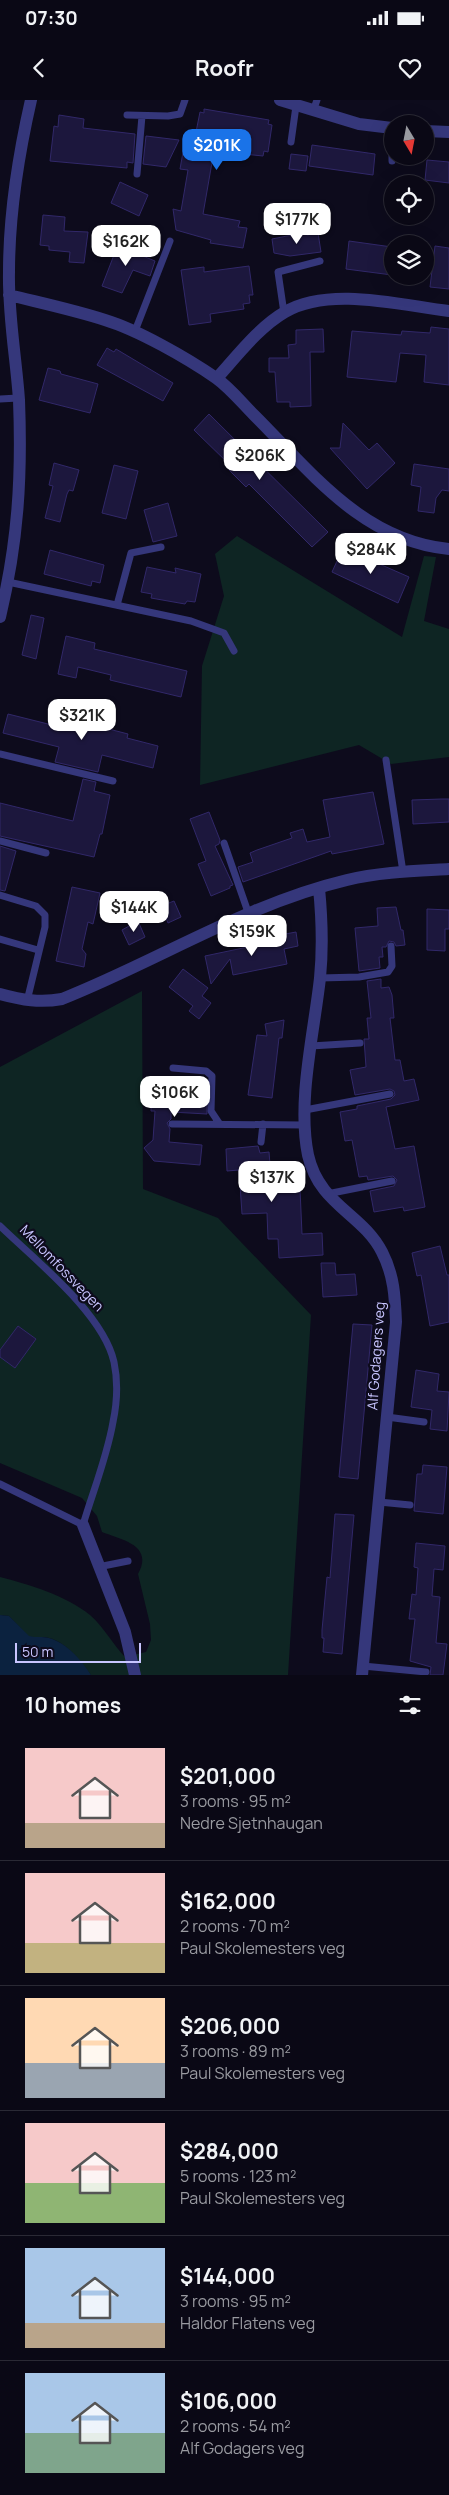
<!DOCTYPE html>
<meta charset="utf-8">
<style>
:root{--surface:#0a0815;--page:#13111e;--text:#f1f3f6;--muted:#999aa0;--line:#2a2934;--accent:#1a73e8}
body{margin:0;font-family:Manrope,sans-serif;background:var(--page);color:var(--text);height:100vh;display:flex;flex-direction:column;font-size:19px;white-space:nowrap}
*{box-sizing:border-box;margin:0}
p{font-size:16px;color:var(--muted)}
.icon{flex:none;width:28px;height:28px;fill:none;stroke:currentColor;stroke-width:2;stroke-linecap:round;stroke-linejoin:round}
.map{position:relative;height:1575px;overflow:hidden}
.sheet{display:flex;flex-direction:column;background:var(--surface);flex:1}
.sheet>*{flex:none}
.needle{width:32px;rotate:170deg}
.controls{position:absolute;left:384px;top:15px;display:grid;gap:10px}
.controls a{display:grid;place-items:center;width:50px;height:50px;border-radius:50%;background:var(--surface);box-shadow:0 5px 20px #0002,0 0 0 1px var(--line);font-size:25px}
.scale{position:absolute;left:15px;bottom:12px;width:126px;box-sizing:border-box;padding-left:5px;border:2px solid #c8c5ff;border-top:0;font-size:14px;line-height:18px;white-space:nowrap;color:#c8c5ff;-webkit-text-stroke:4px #0d0b1c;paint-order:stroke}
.price{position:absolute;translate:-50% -42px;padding:0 11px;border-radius:10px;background:#fff;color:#222;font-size:16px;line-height:32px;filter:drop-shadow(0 1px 2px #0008)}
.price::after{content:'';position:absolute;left:50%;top:30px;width:15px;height:11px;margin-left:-8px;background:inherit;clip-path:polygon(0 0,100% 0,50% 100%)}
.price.selected{background:var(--accent);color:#fff}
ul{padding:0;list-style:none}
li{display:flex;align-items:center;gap:15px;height:125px;padding:0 25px}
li+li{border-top:1px solid var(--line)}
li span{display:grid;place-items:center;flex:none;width:140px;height:100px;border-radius:0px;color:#555}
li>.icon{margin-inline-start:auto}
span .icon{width:60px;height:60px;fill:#fffc;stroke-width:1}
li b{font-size:21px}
h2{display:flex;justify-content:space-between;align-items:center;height:60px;padding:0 25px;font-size:21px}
.status{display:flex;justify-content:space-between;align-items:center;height:35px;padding:0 25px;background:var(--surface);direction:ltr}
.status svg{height:14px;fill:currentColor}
header{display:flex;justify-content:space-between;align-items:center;height:65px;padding:0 25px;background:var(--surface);font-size:22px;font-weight:700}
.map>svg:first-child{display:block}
.green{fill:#0e2523}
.water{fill:#0b223f}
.building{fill:#1c173d;stroke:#312869}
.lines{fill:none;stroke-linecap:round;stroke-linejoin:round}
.lane{stroke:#35377b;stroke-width:7}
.street{stroke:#35377b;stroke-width:12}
.labels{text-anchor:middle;stroke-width:4.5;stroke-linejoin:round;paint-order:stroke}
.street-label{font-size:14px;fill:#c8c5ff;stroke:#0d0b1c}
</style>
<div class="status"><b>07:30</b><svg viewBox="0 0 49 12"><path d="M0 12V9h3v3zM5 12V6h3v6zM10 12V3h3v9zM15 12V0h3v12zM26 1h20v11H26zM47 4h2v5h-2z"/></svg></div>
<header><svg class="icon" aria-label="back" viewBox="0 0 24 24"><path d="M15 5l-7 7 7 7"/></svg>Roofr<svg class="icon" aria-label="heart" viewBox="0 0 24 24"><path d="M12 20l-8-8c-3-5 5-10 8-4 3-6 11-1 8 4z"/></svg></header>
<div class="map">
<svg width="449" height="1575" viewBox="0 0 449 1575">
<rect width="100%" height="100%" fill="#0d0b1c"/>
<path class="green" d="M237 436 402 537 424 456 436 457 424 521 449 529V657L391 664 359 645 200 685 202 566 224 496 215 454Z
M142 891 143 1089 218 1118 311 1215 288 1575H91C80 1561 68 1543 49 1538 43 1536 36 1538 29 1537L9 1516 0 1515V1477C30 1485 65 1495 90 1515 104 1527 113 1545 125 1557L146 1552 151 1540 150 1524 138 1474C154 1445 122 1440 102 1432L97 1416 82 1398 0 1363V967Z"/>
<path class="water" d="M0 1515 9 1516 29 1536C36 1538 43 1536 49 1538 67 1543 81 1560 91 1575H0Z"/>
<path class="building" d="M204 9 269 20 268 24 272 25 268 52 264 51 263 56 214 51 203 114 240 121 238 127 247 128 243 148 210 143 211 140 176 130 173 109 181 111 188 70 180 69 185 41 194 42 200 12 204 13Z
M59 15 84 19 83 28 135 34 133 63 127 62V68L50 61 54 26 58 27Z
M146 36 179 40 166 67 143 64Z
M312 45 375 54 373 75 309 66Z
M291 54 308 56 306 71 289 69Z
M427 60 449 62V83L425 80Z
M120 82 148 95 139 116 111 103Z
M43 115 65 117 64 131 88 132 84 163 69 162 70 152 49 150V146L40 145Z
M307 132V135L318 133 321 152 290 156 274 153 272 139Z
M349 141 392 147V175L346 169Z
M119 142 139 152 138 154 155 161 150 176 133 170 122 193 102 186Z
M435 146 449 148V189L430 187Z
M249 166 253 195H249L250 203 243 204 244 209 210 214 211 222 189 225 181 170 204 167V172Z
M431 227 449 229V285L424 282 426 255 400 253 396 282 347 277 352 231 401 235 402 231 430 233Z
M323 229 324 252H310L311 306 290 307V302H277L275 272H269V258H289L288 245 296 244V230Z
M107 248 114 252 116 249 173 283 163 301 97 265Z
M48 268 60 271 61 274 98 284 90 313 39 300Z
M209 314 328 432 312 447 249 384 246 387 229 370 232 367 194 330Z
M343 323 369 350 377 343 395 363 367 389 330 348H340Z
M54 363 79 370 73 391 69 390 67 394 60 422 45 418 53 386 49 385Z
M414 364 449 369V391L442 390 436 398 434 413 418 411 421 387 411 385Z
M114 365 138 371 126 419 102 413Z
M168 403 177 436 153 442 144 410Z
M343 448 409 477 398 503 332 472Z
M50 450 104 465 100 483 92 481 91 486 44 474Z
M147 467 176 473 175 468 201 474 195 502 187 501 185 504 151 498 152 494 141 492Z
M31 515 44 518 36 559 22 555Z
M66 536 95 543 94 549 187 571 181 597 110 580 111 575 78 567 76 578 58 574Z
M56 605 76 610 74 620 128 634 127 638 158 646 153 668 102 655 98 672 55 662 59 647 3 633 8 614 52 625Z
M83 679 96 682 94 691 110 695 102 734H100L94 757 0 736V703L73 721Z
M373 692 384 744 332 754 331 751 243 782 238 767 253 762 250 753 257 750 292 738 290 733 303 729 307 742 330 737 323 700Z
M442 699H449V722L413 724 412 700Z
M209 712 220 740 219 744 215 746 233 785 230 786V788L211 796 198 764 206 761 190 719Z
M0 746 16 751 5 791 0 790Z
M72 787 100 793 93 824 88 822 82 849 86 854 84 867 56 861Z
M174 801 181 817 168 823 161 806Z
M396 807 401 830H403L405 845 396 846 394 842 389 841 386 847H382L383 857H379L380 868 359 871 355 828 378 826 377 808Z
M427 809 449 810V829H445V851L427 850Z
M138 821 145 837 129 845 122 830Z
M296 832 298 846 284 849 287 864 233 875 230 859 211 884 205 856 281 840 280 835Z
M183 869 208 888 202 896 211 903 199 919 189 911 193 906 169 887Z
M381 879V888L389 887 392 895 394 918H390L395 960H400L404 981 414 979 419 1000 386 1007 395 1049 414 1046 425 1107 404 1111 403 1107 374 1112 370 1091 394 1086 397 1080 393 1076 368 1080 367 1076 359 1077 352 1040 345 1041 340 1012 357 1009V1006L391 999 395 995 394 991 390 989 355 995 350 970 366 967 364 939H369L367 918H371L367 881Z
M284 920 282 938H279L272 998 248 995 257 935 267 936 265 924Z
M152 978 207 981V1014L171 1012V1019L167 1023 170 1029 169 1042 202 1045 200 1065 154 1061 144 1048 153 1040 155 1011H151Z
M258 1046 260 1053 269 1052 272 1090 300 1089 302 1134 322 1133 323 1155 279 1158 278 1139H268L267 1113 242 1114 239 1070 227 1071 226 1049Z
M440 1146 447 1175H449V1222L430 1226 421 1175 417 1176 412 1153Z
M321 1163H335L336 1175 355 1174 357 1195 323 1197Z
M353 1224 372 1225 358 1379 339 1377Z
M18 1226 36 1239 15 1268 0 1257V1250Z
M416 1270 439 1274 437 1291 449 1292 447 1331 430 1329 432 1310 411 1307Z
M423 1365 447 1367 443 1414 414 1411 417 1374H422Z
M335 1414 354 1415 342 1554 323 1552 324 1538H322V1530L327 1477 330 1478Z
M416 1443 445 1446 443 1470 434 1469 432 1496 440 1497 436 1543 447 1544 443 1575H430L431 1567 410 1561 415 1519H409L412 1494 416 1495 418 1468 414 1467Z"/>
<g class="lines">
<path class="lane" d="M313 11 317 0
M127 15 168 16 180 14 185 0
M291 42 296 6
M392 61V51
M137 74 142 16
M284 213 278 172 320 161
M135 231 170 141
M0 299 18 298
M8 482 191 521 224 533 234 551
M117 505 131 453 161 447
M0 654 113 681
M386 660 403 772
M0 741 46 753
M224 743 248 812
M0 795 36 806 45 815V827L27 901
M0 839 38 850
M320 878 359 877 388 872 392 866 391 846
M311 946 360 943
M173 968 206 971 212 976 211 1011 219 1023
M305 1010 390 994
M172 1024 304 1025
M261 1042 263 1024
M327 1094 392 1081
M0 1126C35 1160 103 1213 114 1262 118 1281 117 1303 113 1322 107 1357 93 1391 83 1425L0 1384
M387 1317 424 1322
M379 1402 410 1405
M98 1467 128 1461
M363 1566 426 1572"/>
<path class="street" d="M280 0 359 24 392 28
M425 31 449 32
M9 195C41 203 74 210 105 220 138 230 187 258 216 278 230 288 242 303 254 315 311 372 363 441 449 449
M217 278C237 256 259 227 285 212 329 186 400 205 449 211
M0 517C18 442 22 378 19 300 16 257 8 215 9 172 9 114 18 57 31 0
M319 788C322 819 323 848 320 878 314 933 297 1001 308 1055 319 1105 362 1113 382 1152 394 1175 395 1197 396 1222L362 1575
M0 894C22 900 40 903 62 899 158 861 246 804 347 780 380 772 415 771 449 769
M83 1425 125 1532 135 1575"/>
</g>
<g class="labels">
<g class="street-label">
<text transform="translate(62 1168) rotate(46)" y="5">Mellomfossvegen</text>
<text transform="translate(376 1256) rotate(-86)" y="5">Alf Godagers veg</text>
</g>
</g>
</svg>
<div class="controls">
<a><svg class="needle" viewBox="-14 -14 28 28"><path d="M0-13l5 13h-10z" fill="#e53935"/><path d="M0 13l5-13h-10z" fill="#999aa0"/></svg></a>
<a><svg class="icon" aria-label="locate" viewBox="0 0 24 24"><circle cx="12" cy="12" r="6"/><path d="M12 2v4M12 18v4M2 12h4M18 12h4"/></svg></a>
<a><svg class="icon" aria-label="layers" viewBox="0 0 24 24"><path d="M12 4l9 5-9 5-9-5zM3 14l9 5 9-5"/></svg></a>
</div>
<div class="scale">50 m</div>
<b class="price selected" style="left:217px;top:71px">$201K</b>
<b class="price" style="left:297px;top:145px">$177K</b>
<b class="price" style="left:126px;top:167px">$162K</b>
<b class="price" style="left:260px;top:381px">$206K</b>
<b class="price" style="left:371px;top:475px">$284K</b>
<b class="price" style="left:82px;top:641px">$321K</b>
<b class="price" style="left:134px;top:833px">$144K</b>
<b class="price" style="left:252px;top:857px">$159K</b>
<b class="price" style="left:175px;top:1018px">$106K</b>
<b class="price" style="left:272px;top:1103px">$137K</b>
</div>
<section class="sheet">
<h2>10 homes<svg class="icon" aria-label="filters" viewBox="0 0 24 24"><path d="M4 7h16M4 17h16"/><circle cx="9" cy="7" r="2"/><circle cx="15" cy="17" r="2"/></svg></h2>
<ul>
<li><span style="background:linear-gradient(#f6c9c9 75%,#b9a48a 0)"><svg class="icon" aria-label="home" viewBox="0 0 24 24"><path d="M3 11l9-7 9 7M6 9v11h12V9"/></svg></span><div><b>$201,000</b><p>3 rooms · 95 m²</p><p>Nedre Sjetnhaugan</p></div></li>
<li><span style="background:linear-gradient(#f6c9c9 70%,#c2b280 0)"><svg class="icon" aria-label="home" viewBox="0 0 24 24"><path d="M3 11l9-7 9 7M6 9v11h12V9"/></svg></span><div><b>$162,000</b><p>2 rooms · 70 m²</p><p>Paul Skolemesters veg</p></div></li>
<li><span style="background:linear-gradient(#ffd9b3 65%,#9aa5b1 0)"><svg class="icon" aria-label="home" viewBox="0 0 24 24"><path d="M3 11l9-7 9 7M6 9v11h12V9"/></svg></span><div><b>$206,000</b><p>3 rooms · 89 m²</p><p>Paul Skolemesters veg</p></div></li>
<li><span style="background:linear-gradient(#f6c9c9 60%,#8fb573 0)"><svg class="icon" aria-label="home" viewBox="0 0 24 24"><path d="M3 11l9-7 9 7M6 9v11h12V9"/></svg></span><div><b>$284,000</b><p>5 rooms · 123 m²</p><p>Paul Skolemesters veg</p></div></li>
<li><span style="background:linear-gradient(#a9c7e8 75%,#b9a48a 0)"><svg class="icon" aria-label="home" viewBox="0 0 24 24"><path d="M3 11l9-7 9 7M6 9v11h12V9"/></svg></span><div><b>$144,000</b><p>3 rooms · 95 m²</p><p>Haldor Flatens veg</p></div></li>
<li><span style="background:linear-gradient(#a9c7e8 60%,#7fa58c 0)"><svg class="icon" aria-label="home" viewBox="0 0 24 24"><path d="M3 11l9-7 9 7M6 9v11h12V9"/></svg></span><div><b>$106,000</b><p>2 rooms · 54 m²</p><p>Alf Godagers veg</p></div></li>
</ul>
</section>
